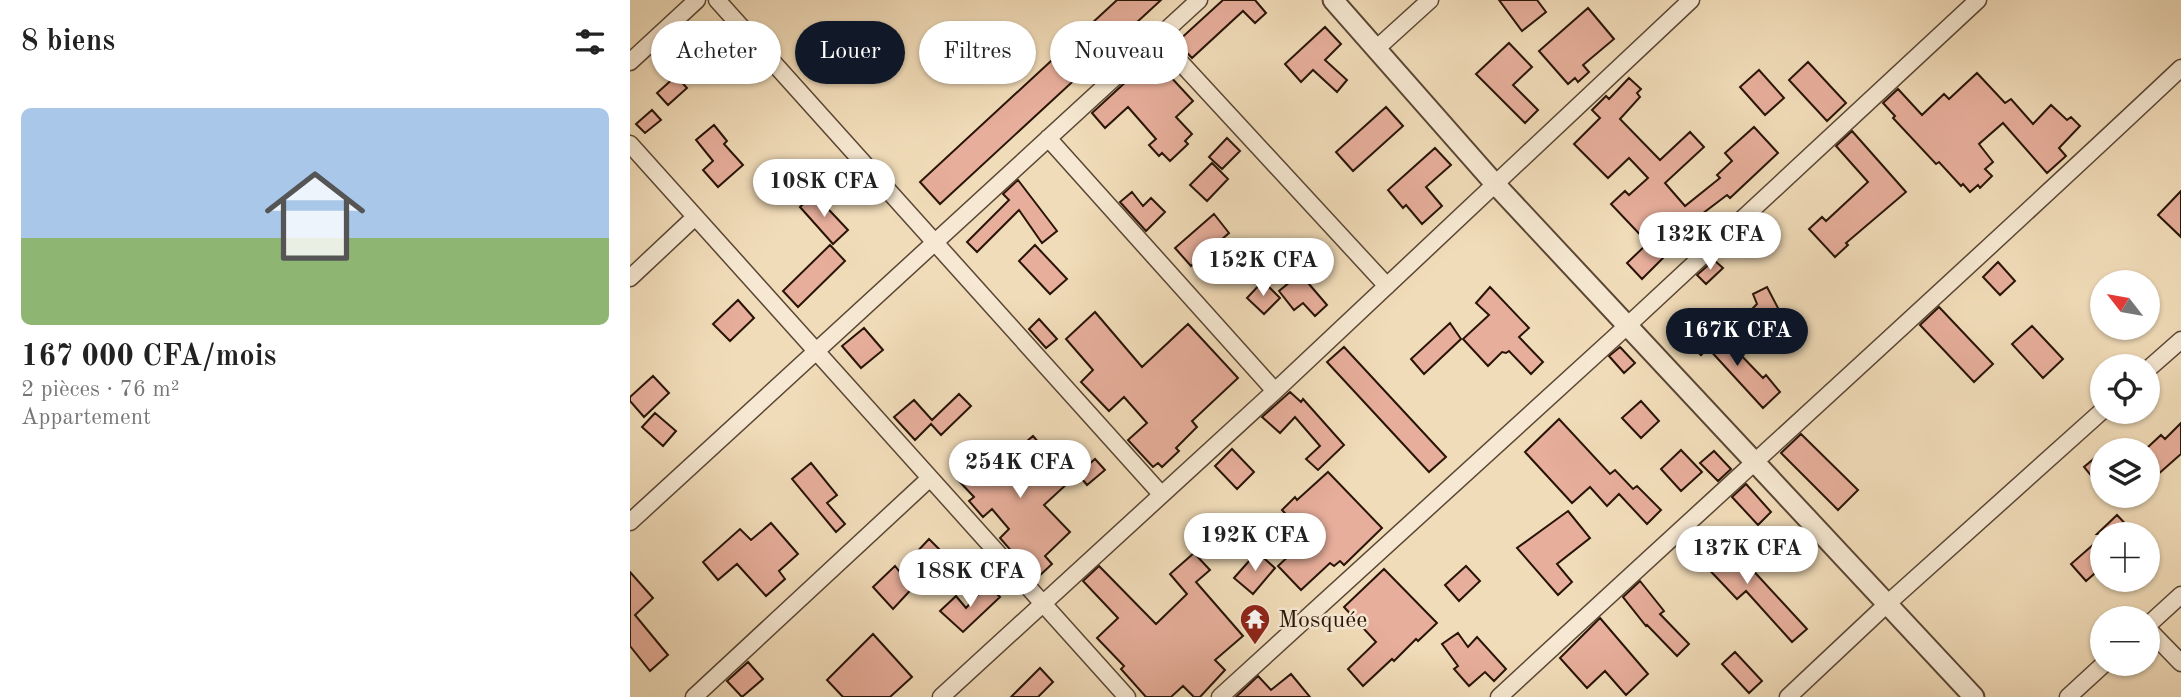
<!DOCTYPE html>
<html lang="fr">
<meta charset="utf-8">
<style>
:root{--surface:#fff;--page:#f6f6f6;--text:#222;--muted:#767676;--line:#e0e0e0;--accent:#111827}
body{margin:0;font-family:"Old Standard TT",serif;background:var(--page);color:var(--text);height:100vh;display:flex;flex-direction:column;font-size:26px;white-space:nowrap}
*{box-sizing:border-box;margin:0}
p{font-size:23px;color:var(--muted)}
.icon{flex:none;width:38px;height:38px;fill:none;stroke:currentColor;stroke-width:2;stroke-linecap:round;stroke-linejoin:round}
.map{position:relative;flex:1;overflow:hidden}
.side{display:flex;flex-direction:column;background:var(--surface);width:630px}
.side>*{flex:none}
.top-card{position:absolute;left:21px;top:21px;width:665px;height:63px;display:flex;gap:14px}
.needle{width:46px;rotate:301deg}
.buttons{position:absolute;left:1460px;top:270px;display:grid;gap:14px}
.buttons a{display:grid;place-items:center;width:70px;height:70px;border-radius:50%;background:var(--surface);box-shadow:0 2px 5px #0004;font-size:35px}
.price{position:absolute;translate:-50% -60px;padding:0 16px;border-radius:24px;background:#fff;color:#222;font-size:23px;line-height:46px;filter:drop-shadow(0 2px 4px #0008)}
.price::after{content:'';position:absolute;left:50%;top:42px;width:21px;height:16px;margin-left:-10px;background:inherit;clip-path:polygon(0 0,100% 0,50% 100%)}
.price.selected{background:var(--accent);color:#fff}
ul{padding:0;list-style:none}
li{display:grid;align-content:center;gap:14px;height:371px;padding:0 21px}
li+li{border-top:2px solid var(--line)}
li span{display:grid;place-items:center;height:217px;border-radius:10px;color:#555}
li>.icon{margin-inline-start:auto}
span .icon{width:126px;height:126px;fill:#fffc;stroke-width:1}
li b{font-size:30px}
h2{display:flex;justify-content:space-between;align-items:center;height:84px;padding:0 21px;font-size:30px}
.pill{padding:0 24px;border-radius:32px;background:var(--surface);box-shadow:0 2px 5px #0004;font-size:24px;line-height:63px}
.pill.selected{background:var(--accent);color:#fff}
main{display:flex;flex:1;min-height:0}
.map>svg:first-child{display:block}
.building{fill:#e7ae9b;stroke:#281407;stroke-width:2}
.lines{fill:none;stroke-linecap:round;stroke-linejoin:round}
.minor-casing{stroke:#5a4634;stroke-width:19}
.tertiary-casing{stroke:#5a4634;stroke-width:23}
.minor{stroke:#f6e8d2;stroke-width:16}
.tertiary{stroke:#f6e8d2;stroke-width:19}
.labels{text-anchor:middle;stroke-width:5;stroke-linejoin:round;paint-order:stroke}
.poi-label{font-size:24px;fill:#281407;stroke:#f6e8d2;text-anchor:start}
</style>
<main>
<section class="side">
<h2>8 biens<svg class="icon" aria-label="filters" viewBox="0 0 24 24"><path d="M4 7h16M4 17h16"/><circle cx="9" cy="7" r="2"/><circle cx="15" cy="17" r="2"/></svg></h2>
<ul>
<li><span style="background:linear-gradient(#a9c7e8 60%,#8fb573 0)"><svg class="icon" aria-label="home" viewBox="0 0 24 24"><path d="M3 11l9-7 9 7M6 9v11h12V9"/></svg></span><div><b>167 000 CFA/mois</b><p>2 pièces · 76 m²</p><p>Appartement</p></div></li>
</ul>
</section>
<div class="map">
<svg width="1551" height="697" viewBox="0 0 1551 697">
<rect width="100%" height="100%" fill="#f1dcb9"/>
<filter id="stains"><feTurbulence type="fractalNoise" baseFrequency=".00286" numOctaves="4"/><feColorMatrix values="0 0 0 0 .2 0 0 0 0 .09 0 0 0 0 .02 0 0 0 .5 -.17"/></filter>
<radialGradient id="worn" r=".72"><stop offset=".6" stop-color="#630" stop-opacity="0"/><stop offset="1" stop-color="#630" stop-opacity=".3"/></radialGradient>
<path class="building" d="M487 0H531L310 204 290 182Z
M593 0H625L636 13 625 23 613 11 562 58 547 42Z
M869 0H907L916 12 892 31Z
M958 8 984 39 953 65 959 72 948 82 945 78 938 84 909 51Z
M695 27 711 44 695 60 717 80 707 92 683 70 671 82 655 64Z
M879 43 902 67 883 85 908 110 895 123 846 74Z
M525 60 563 101 546 117 562 134 555 141 558 144 540 161 532 153 529 156 519 145 526 139 498 107 475 128 462 113 499 79 501 81Z
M1178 62 1216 103 1197 121 1159 80Z
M1129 70 1154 98 1135 115 1110 87Z
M1347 73 1375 103 1381 99 1403 124 1421 105 1437 120 1441 117 1450 126 1429 148 1436 156 1417 173 1373 123 1349 144 1363 162 1355 169 1362 176 1350 188 1348 185 1340 192 1333 184 1331 186 1309 162 1306 164 1263 118 1265 116 1253 103 1268 89 1292 115 1314 94 1319 99Z
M46 76 57 88 38 105 27 93Z
M999 78 1011 89 1007 93 1010 97 990 119 1030 160 1060 132 1074 147 1035 183 1055 206 1090 178 1087 175 1102 161 1095 153 1124 127 1148 153 1100 198 1097 195 1068 217 1042 241 1046 245 1012 279 997 263 1018 243 981 204 995 191 999 195 1018 178 999 158 978 178 944 144 970 118 962 110 976 96 979 99Z
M756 107 773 126 723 171 706 152Z
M22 110 31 120 15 133 6 124Z
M84 125 97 141 94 144 113 165 88 187 73 170 83 161 66 140Z
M1222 131 1276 192 1216 243 1218 245 1205 257 1179 229 1192 217 1196 221 1238 182 1206 146Z
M597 138 610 151 592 169 579 157Z
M805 148 821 165 796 187 812 206 792 224 776 205 773 208 758 190Z
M582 163 598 179 577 201 560 185Z
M388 180 427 231 412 243 389 210 347 252 337 242 379 200 373 194Z
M1551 191V237L1528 215Z
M502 192 513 206 521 198 535 212 516 231 490 202Z
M184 194 218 230 203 244 170 207Z
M584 214 599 233 561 266 545 248Z
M200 245 215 261 168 307 153 291Z
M405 245 437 279 420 294 389 261Z
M1084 260 1093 268 1076 284 1067 275Z
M1368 262 1385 281 1370 295 1353 277Z
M673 277 697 305 685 316 673 303 664 310 649 291 665 278 668 282Z
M633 281 650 298 634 314 617 298Z
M860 287 899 328 889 337 913 362 901 374 879 351 876 353 872 352 858 366 833 339 859 315 846 303Z
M1137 287 1148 308 1122 333 1110 321 1127 304 1123 294Z
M108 300 124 318 100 341 83 324Z
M1309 307 1363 364 1344 382 1290 325Z
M465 312 512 367 558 324 608 378 562 421 567 427 546 448 549 451 532 467 528 463 523 467 498 440 517 423 494 397 479 411 451 382 463 370 436 339Z
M409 319 427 339 416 348 399 329Z
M820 323 831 339 794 374 781 359Z
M1402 326 1433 359 1413 378 1382 344Z
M234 328 253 350 231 368 212 346Z
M1079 330 1101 351 1104 348 1133 378 1136 375 1150 392 1133 408 1078 348 1071 355 1057 342 1067 332 1072 337Z
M714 347 816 457 799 472 697 362Z
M990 347 1005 363 994 373 979 356Z
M23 376 39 393 14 417 0 401V397Z
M660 392 671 402 673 399 714 445 688 470 676 459 690 446 665 417 650 433 632 417Z
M329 394 341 406 311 435 301 424 285 440 264 417 284 400 302 420Z
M1011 401 1029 421 1011 438 992 418Z
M25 413 46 431 33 446 12 427Z
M929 419 980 474 985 470 1003 489 1007 486 1031 510 1017 524 989 494 977 506 960 487 942 503 895 452Z
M1551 423V454L1517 484V448L1531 435 1535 439Z
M1171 434 1228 490 1208 510 1151 453Z
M403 436 423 459 420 461 439 482 414 505 440 532 415 556 422 564 406 579 370 538 379 529 362 509 353 517 339 501 344 497 328 480 371 442 382 454Z
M602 449 624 472 607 489 585 466Z
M1051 450 1072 472 1051 491 1031 469Z
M1084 451 1101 469 1088 481 1070 463Z
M1472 452V489L1454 467Z
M465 459 475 470 457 485 448 474Z
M181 463 207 495 197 503 215 524 206 532 162 479Z
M698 472 752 528 714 565 710 561 704 566 700 563 671 590 648 566 678 538 652 510 665 497 667 500Z
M1116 484 1141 512 1128 525 1102 497Z
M938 511 960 538 927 564 942 582 928 595 887 548Z
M1487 515 1505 534H1467Z
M141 523 168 554 149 571 155 579 136 596 107 564 88 580 73 562 110 529 121 540Z
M1064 532 1095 565 1107 553 1177 629 1162 642 1116 591 1107 599 1053 542Z
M1472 537V567L1456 581 1441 564Z
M299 539 314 554 263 609 243 587 265 566 269 571Z
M627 552 645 568 623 594 604 578Z
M564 553 580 570 566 582 613 636 585 660 595 670 570 697H564L553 686 541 697H516L491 669 494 666 467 638 488 618 453 581 469 566 526 624 557 594 540 574Z
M836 566 850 581 829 601 815 585Z
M754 569 807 623 788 641 786 639 764 661 762 659 733 686 718 669 746 642 714 607Z
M0 572 23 598 5 615 38 655 20 671 0 646Z
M1010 581 1034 611 1030 614 1059 644 1047 656 1017 625 1016 626 993 597Z
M357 585 370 597 333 632 310 611 326 596 336 608Z
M970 618 1018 674 996 695 975 671 957 688 930 658Z
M828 633 838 647 847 637 876 669 864 681 855 672 839 686 824 669 828 666 812 644Z
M243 634 282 677 260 697H213L197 680Z
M1105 652 1132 681 1119 693 1092 664Z
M118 662 133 679 112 697 97 681Z
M410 668 423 682 408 697H381Z
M661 674 680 697H606L628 676 641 690Z"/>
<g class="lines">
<g class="minor-casing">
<path id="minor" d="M87 0 531 494
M528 38 757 286
M746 49 800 0
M0 62 67 0
M418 138 645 391
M0 144 497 697
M0 278 65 217
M1517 370 1551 340
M0 522 569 0
M1517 626 1551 595
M1517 628 1551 663
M64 697 300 478
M311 697 645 391 1061 0
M590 697 997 326 1348 0
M869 697C1096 487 1326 280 1551 68
M1158 697 1257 604 1472 411
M1438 697 1475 663"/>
</g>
<g class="tertiary-casing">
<path id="tertiary" d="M703 0 866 185 1344 697"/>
</g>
<use href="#minor" class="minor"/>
<use href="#tertiary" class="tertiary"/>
</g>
<defs>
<g id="temple-pin" transform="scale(1.575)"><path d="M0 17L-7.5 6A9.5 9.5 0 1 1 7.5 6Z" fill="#8f2418" stroke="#f6e8d2"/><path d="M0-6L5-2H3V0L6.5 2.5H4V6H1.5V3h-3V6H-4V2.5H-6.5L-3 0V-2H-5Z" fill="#fff"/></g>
</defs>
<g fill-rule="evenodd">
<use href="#temple-pin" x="625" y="619"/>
</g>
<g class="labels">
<g class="poi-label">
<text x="648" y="627">Mosquée</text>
</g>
</g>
<rect width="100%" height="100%" filter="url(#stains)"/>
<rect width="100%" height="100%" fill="url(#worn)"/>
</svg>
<div class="buttons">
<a><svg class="needle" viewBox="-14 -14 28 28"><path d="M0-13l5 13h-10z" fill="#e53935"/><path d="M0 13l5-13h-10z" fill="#767676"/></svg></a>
<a><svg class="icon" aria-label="locate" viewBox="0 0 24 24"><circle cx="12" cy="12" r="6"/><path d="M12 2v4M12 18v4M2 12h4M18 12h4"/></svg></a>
<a><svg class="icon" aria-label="layers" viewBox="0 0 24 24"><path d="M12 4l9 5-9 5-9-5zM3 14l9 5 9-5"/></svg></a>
<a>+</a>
<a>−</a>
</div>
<b class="price" style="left:194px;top:219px">108K CFA</b>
<b class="price" style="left:1080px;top:272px">132K CFA</b>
<b class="price" style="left:633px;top:298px">152K CFA</b>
<b class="price selected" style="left:1107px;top:368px">167K CFA</b>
<b class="price" style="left:390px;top:500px">254K CFA</b>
<b class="price" style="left:625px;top:573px">192K CFA</b>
<b class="price" style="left:1117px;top:586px">137K CFA</b>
<b class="price" style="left:340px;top:609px">188K CFA</b>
<div class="top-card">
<a class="pill">Acheter</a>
<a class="pill selected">Louer</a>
<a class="pill">Filtres</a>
<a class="pill">Nouveau</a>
</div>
</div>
</main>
